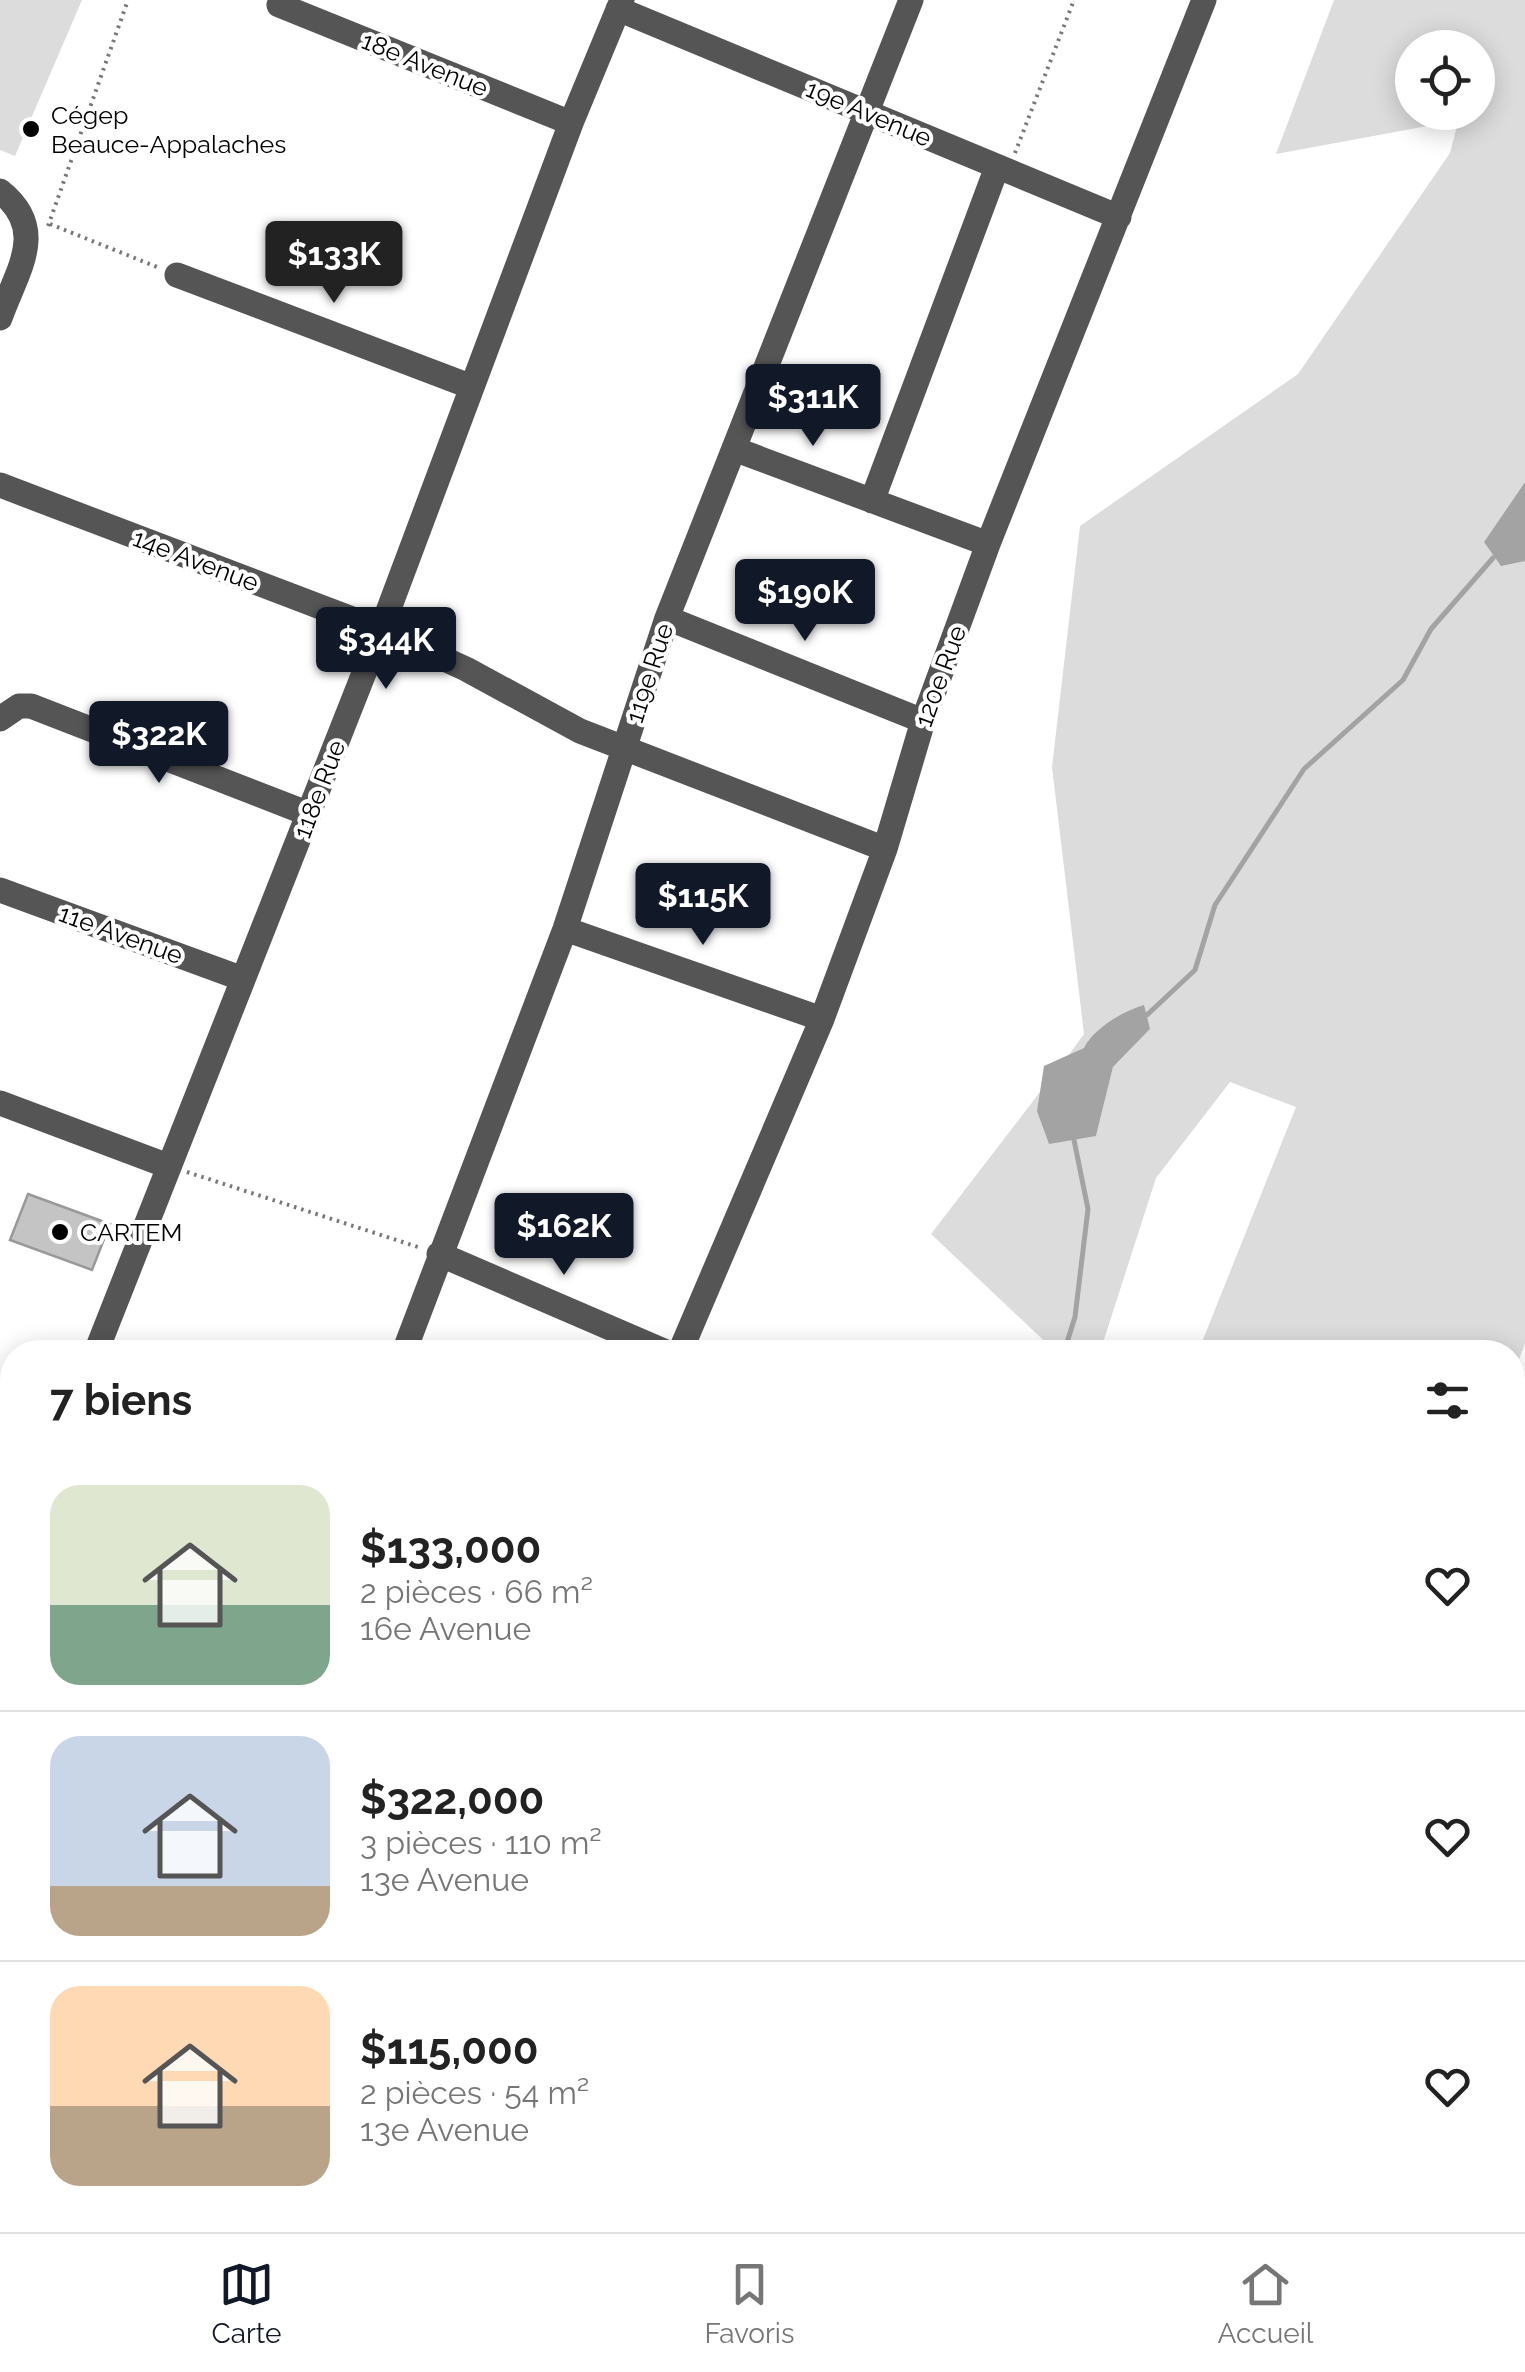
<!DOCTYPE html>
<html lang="fr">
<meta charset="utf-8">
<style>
:root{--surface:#fff;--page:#f2f2f2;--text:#222;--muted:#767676;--line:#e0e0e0;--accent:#111827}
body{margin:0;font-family:Raleway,sans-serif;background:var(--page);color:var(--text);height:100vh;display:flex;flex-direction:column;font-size:38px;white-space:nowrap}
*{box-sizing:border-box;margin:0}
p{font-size:32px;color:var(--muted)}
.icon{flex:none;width:55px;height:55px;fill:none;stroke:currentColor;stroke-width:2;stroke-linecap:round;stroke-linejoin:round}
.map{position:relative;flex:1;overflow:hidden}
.side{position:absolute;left:0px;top:1340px;width:1525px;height:892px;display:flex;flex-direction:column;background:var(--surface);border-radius:40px 40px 0 0;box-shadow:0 5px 25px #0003}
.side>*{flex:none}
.tools{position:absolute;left:1395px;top:30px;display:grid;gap:20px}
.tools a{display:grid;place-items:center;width:100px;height:100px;border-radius:50%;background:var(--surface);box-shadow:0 5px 25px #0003;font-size:50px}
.price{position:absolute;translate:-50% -85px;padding:0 22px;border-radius:10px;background:var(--accent);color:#fff;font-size:32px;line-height:65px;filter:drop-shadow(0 2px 5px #0008)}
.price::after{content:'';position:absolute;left:50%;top:60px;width:30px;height:22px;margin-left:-15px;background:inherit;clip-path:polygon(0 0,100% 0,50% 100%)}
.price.active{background:#222;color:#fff}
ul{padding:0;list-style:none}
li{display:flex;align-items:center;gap:30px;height:250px;padding:0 50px}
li+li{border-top:2px solid var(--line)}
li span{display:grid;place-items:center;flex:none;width:280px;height:200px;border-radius:30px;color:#555}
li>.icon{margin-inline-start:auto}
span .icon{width:120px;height:120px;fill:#fffc;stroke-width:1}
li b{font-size:42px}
h2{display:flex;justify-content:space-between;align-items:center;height:120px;padding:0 50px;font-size:42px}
.dock{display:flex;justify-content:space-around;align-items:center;height:140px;border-top:2px solid var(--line);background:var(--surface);font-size:28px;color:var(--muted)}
.dock a{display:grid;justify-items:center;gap:5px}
.dock .active{color:var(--accent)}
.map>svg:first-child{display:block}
.green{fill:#dcdcdc;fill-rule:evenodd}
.water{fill:#a3a3a3}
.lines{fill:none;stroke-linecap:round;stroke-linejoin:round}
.stream{stroke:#a3a3a3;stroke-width:5}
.building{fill:#c4c4c4;stroke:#999;stroke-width:2.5}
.major-casing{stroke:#dbdbdb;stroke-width:29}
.path{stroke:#777;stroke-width:4;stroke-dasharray:2.5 5;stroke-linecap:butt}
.minor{stroke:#555;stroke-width:25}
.major{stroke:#000;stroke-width:25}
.poi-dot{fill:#000;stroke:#fff;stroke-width:4}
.labels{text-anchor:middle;stroke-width:8;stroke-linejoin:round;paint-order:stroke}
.street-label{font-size:25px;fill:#000;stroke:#fff}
.poi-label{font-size:25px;fill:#000;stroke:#fff;text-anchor:start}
</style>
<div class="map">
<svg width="1525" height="2232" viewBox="0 0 1525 2232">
<rect width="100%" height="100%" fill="#fff"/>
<path class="green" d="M0 0H82L15 156 0 150Z
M1334 0H1525V482L1484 542 1525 561V1344L1513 1375 1512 1352H1198L1296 1107 1230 1082 1156 1178 1100 1352H1056L931 1234 1040 1092 1096 1136 1113 1067 1150 1029 1068 1056 1084 1034 1052 767 1080 526 1298 374 1450 153 1457 126 1444 123 1276 154ZM1412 48H1478V112H1412Z"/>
<path class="water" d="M1525 482V561L1501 566 1484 542Z
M1144 1005 1150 1029 1113 1067 1096 1136 1049 1144 1037 1111 1044 1066 1084 1048C1093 1029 1123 1011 1144 1005Z"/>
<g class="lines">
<path class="stream" d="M1147 1015 1195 970 1215 905 1304 769 1403 680 1431 629 1493 558
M1064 1352 1075 1317 1088 1209 1074 1140
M319 2232 324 2220"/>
</g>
<path class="building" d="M28 1194 110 1224 92 1270 10 1240Z"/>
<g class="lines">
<g class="major-casing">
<path id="major" d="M0 1854 12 1858
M1019 2220 1051 2232"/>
</g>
<path class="path" d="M1015 153 1074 0
M50 224 157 267
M48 226 128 0
M187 1172 421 1248"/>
<path class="minor" d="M279 5 571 123
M618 9 1119 217
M0 191C49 230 17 270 0 318
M177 275 472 387
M734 449 988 544
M0 485 381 630 466 669 580 731 885 849
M872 501 997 167
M667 618 923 721
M0 719 19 706H31L309 814
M0 890 243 979
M565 929 822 1019
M0 1103 168 1166
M439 1254 666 1352
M96 1352 381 630 571 123 622 0
M404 1352 565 929 667 618 911 0
M680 1352 822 1019 885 849 923 721 988 544 1204 0
M0 1604 12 1572
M1512 1672 1525 1639
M1512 1772 1525 1776
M1512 2138 1525 2105
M57 2232 62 2220
M273 2232 277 2220
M451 2232 457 2220
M607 2232 611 2220
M778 2232 783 2220
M943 2232 947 2220
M1114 2232 1119 2220
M1302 2232 1306 2220
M1478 2232 1483 2220"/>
<use href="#major" class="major"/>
</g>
<g class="poi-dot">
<circle cx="31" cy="129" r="10"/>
<circle cx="60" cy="1232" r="10"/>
</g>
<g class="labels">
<g class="street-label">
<text transform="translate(425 64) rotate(22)" y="9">18e Avenue</text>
<text transform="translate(869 113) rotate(23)" y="9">19e Avenue</text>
<text transform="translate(196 560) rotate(21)" y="9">14e Avenue</text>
<text transform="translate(649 673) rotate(-72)" y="9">119e Rue</text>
<text transform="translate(940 676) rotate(-70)" y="9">120e Rue</text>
<text transform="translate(319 789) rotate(-69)" y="9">118e Rue</text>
<text transform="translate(121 934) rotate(20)" y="9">11e Avenue</text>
</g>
<g class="poi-label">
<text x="51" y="124">Cégep<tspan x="51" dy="29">Beauce-Appalaches</tspan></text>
<text x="80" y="1241">CARTEM</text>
</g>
</g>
</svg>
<div class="tools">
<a><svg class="icon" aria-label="locate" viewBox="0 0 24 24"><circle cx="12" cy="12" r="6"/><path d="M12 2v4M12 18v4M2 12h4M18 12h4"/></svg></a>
</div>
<b class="price active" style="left:334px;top:306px">$133K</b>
<b class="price" style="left:813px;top:449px">$311K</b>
<b class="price" style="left:805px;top:644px">$190K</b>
<b class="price" style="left:386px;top:692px">$344K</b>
<b class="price" style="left:159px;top:786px">$322K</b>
<b class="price" style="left:703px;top:948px">$115K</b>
<b class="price" style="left:564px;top:1278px">$162K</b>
<section class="side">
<h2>7 biens<svg class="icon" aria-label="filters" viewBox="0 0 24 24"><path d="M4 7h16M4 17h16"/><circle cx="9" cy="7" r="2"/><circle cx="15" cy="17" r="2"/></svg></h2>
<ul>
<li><span style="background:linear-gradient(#dfe7d0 60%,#7fa58c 0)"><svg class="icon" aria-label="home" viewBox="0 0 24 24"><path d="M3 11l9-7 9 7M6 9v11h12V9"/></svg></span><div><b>$133,000</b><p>2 pièces · 66 m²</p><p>16e Avenue</p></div><svg class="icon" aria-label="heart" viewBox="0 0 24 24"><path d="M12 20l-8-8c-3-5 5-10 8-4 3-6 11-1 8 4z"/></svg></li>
<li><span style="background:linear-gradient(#c9d6e8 75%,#b9a48a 0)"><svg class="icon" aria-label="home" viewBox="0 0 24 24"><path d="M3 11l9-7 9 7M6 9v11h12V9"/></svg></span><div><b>$322,000</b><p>3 pièces · 110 m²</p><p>13e Avenue</p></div><svg class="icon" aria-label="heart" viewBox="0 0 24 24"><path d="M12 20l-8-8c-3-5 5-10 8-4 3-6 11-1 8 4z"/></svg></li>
<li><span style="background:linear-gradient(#ffd9b3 60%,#b9a48a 0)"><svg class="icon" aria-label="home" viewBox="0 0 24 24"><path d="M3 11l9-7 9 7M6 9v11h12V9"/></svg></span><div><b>$115,000</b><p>2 pièces · 54 m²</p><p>13e Avenue</p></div><svg class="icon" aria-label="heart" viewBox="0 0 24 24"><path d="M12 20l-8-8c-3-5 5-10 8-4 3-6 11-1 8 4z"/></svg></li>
</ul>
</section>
</div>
<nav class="dock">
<a class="active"><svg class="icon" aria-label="map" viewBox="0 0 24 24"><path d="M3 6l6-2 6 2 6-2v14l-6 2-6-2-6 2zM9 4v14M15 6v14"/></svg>Carte</a>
<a><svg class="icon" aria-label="saved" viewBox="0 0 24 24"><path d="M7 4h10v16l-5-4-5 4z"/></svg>Favoris</a>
<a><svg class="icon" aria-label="home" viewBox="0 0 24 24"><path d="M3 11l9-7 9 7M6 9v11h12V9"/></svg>Accueil</a>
</nav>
